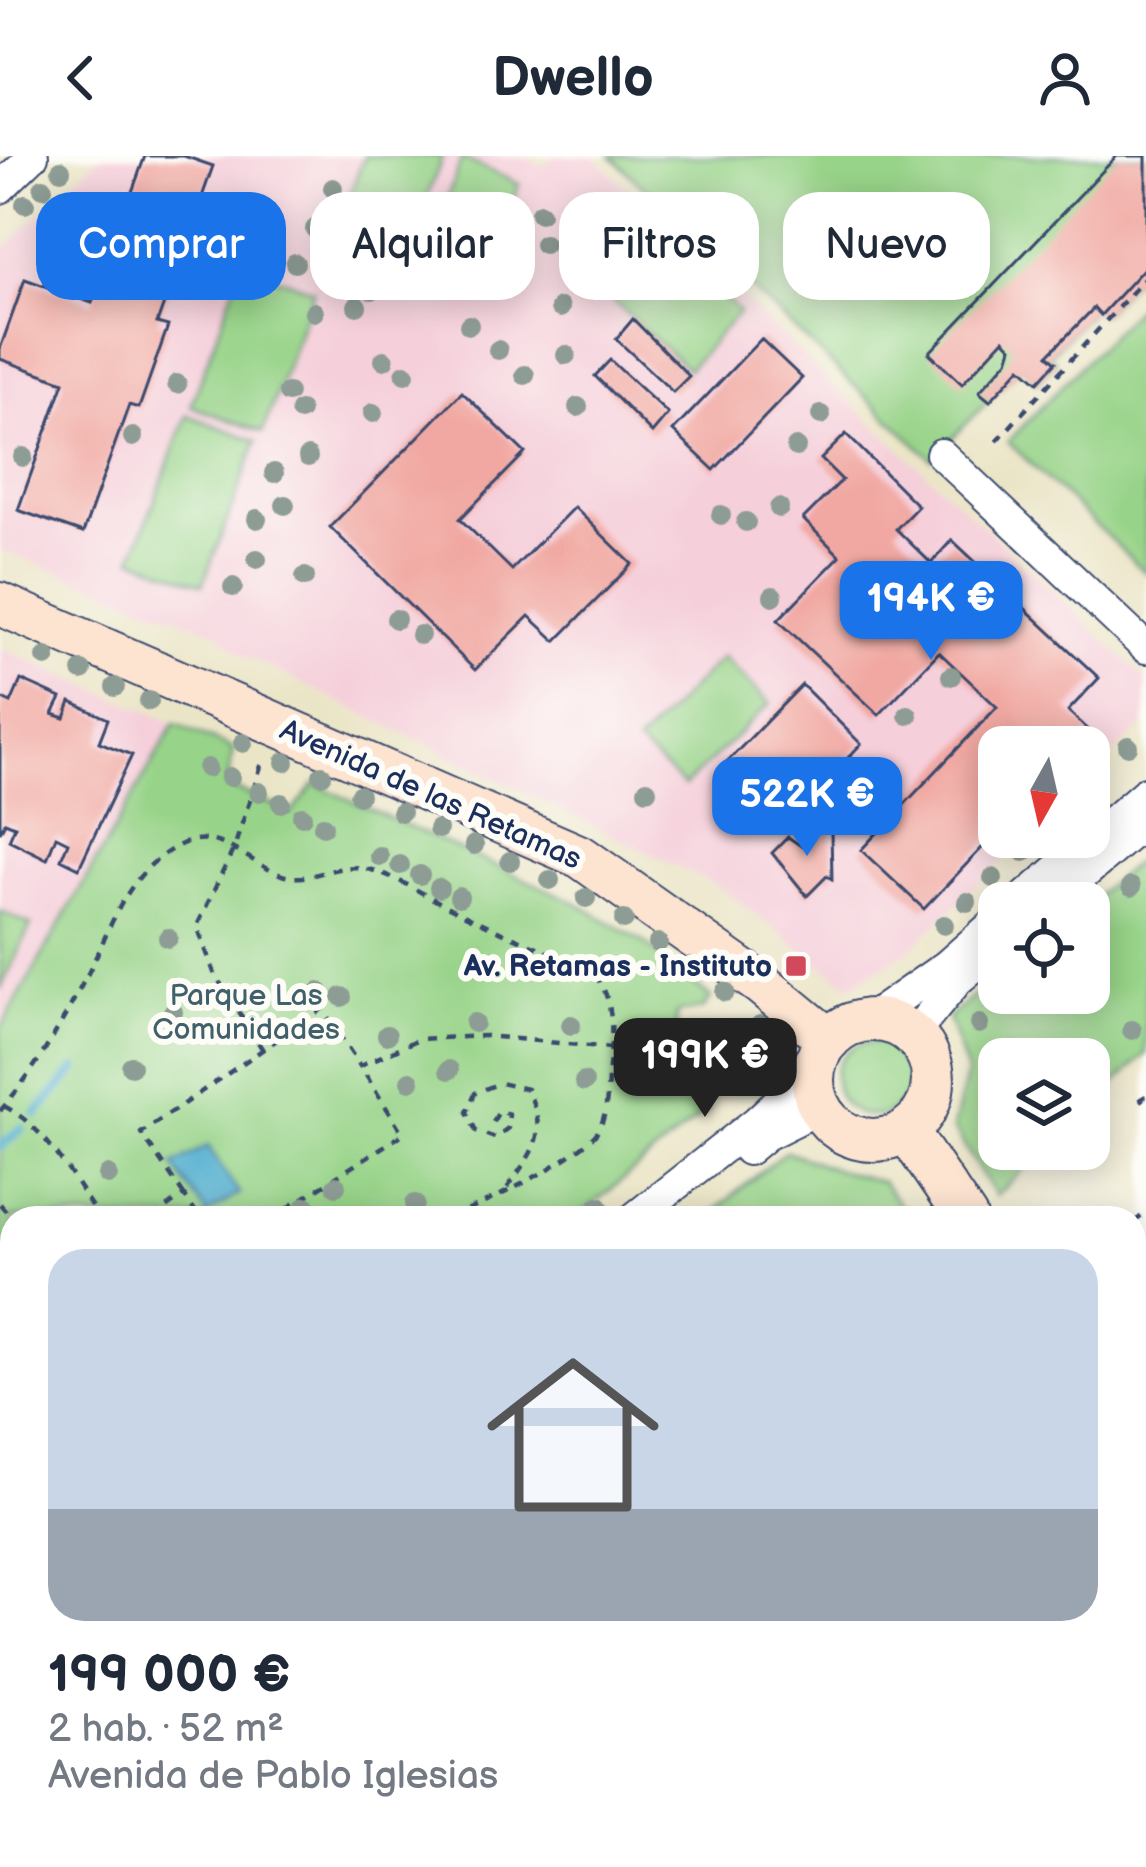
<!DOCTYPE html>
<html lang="es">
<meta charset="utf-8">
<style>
:root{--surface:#fff;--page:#f2f2f3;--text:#1f2937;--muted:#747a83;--accent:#1a73e8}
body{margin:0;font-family:"Balsamiq Sans",sans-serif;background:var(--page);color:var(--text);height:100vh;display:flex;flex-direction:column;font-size:45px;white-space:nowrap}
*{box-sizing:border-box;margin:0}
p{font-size:39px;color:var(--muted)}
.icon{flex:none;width:66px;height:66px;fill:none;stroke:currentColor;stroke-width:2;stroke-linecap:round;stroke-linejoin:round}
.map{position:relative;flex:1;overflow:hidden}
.drawer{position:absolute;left:0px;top:1050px;width:1146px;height:663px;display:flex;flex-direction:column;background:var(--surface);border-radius:36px 36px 0 0;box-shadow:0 6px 30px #0003}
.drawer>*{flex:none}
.top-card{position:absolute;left:36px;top:36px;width:1074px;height:108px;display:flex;gap:24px}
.needle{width:78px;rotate:188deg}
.controls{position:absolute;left:978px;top:570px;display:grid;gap:24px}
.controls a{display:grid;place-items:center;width:132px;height:132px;border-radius:24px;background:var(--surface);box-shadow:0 6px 30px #0003;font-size:60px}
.price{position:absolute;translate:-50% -102px;padding:0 27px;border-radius:24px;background:var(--accent);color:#fff;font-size:39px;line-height:78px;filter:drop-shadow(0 3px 6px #0008)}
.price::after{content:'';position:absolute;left:50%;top:72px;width:36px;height:27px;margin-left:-18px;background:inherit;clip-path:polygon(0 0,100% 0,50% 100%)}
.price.on{background:#222;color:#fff}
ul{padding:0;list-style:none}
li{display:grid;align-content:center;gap:24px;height:636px;padding:0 48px}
li span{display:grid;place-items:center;height:372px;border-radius:36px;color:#555}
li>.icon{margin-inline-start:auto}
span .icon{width:216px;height:216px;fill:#fffc;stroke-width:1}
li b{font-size:51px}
.tag{padding:0 42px;border-radius:36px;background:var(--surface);box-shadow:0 6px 30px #0003;font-size:42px;line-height:108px}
.tag.on{background:var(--accent);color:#fff}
header{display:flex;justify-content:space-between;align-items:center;height:156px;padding:0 48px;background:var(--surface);font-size:54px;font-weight:800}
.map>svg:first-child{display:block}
.built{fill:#f5cfda}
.green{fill:#97d388;stroke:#598173;stroke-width:3}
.water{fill:#51aecf;stroke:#366e96;stroke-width:3}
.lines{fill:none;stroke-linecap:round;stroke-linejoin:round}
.stream{stroke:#51aecf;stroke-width:9}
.building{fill:#f1a8a2}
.lane-casing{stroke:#3a4a6e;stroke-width:20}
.street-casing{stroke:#3a4a6e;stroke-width:34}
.secondary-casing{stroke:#3a4a6e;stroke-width:46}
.primary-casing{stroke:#3a4a6e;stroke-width:50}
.path{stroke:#3a4a6e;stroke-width:4.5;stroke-dasharray:9 9;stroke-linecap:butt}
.lane{stroke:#fff;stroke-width:15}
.street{stroke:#fff;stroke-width:30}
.secondary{stroke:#fde4d1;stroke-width:42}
.primary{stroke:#fabb8b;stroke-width:45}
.rail{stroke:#1b2f5e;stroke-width:9;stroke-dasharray:18 9;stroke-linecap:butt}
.tree{fill:#8d9c94}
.poi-dot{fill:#d1495b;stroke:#fdfcf7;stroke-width:4.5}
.labels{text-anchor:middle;stroke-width:12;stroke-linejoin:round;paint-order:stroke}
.street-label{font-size:30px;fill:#1b2f5e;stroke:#fdfcf7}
.poi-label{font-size:30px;font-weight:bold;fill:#1b2f5e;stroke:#fdfcf7;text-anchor:end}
.park-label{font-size:30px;fill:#40606b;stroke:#fdfcf7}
</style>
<header><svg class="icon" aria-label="back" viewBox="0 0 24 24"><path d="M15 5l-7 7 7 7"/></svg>Dwello<svg class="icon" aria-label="person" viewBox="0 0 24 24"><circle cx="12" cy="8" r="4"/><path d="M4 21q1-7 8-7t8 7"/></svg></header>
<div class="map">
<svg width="1146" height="1711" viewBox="0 0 1146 1711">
<rect width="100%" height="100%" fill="#fdfcf7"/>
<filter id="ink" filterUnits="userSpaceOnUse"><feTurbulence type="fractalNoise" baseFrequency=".00833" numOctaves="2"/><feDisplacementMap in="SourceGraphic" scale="24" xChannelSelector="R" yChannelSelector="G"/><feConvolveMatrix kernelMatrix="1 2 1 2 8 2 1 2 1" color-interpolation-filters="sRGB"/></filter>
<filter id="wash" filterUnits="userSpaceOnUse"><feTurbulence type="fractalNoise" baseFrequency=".004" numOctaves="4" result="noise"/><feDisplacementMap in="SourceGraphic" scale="48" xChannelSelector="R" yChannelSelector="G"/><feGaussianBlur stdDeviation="2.7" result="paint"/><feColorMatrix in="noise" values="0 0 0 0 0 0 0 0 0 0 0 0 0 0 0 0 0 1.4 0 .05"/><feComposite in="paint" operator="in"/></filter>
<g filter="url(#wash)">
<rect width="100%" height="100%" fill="#ebe5c7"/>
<path class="built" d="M99 0H520L543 10 554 0H593L831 228 1146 523V567L1089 622V591H999V681H1027L909 794 850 830 719 731 238 496 218 476 0 394V97Z
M0 492 175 567 0 874Z
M12 1630V1701H688L675 1711H0V1640Z"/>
<path class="green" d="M364 0H443L397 117 330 91Z
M611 0H1146V110L1101 159 1094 152 1049 199 1056 206 1038 226 1021 211 932 303Z
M462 2 519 28 477 144 418 119Z
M621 44 739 156 688 213 568 104Z
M242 109 314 134 263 276 191 250Z
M1146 142V417L1008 286Z
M187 259 257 285 203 428 133 402Z
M722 501 770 548 684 630 637 588Z
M175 567 233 593 227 630 292 657 315 628 577 747 645 787 711 842 702 853 676 857 679 930 708 954 576 1062H12V1478L0 1487V874Z
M1146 698V898L1089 952V903H999V993H1045L996 1040 953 972 967 917 948 862 999 820V837H1089V747H1087Z
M0 755 31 769 0 834Z
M835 923a37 37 0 1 1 74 0a37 37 0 1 1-74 0Z
M786 995 837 1014 882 1026 909 1062H706Z"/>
<path class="water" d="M208 990 239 1038 207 1058 173 1009Z"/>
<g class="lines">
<path class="stream" d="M36 958 76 913
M0 991 22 972
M0 1415 12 1405"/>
</g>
<g id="blocks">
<path class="building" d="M145 0H184L213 10 157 167 168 170 139 252 129 249 83 377 18 354 64 226 0 203V193L25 123 92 147Z
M1117 0H1146V110L1101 159 1094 152 1048 199 1056 206 1038 226 1021 211 990 245 979 236 1008 204 1012 191 1004 183 962 228 929 197Z
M633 163 689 220 673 236 616 183Z
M761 183 802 222 714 314 673 275Z
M610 204 668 258 652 277 595 220Z
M462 236 525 297 460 363 512 414 574 351 632 408 556 485 529 460 475 514 330 371Z
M846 278 918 350 896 373 931 407 952 384 1099 522 1068 555 1091 576 1078 591H999V674L924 753 861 694 997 551 939 496 879 559 778 464 840 400 803 363 842 324 821 303Z
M21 524 61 542 53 558 65 562 71 546 108 563 99 586 132 599 79 712 61 703 68 686 56 680 47 703 9 684 15 670 5 666 0 676V542L11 547Z
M802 529 861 588 778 675 718 615Z
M802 673 831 675 832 723 827 720 807 740 772 697 788 681 801 690Z
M12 1668V1701H430L438 1711H0V1678Z
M968 1701H1009L996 1711H955Z"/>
</g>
</g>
<g filter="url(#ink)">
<use href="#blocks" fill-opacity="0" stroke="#3a4a6e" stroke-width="3"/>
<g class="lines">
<g class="lane-casing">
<path id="lane" d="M1134 1571 1146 1562
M881 1710 908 1701"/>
</g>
<g class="street-casing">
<path id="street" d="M0 32 33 0
M941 298 1146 492
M1018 747 1146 636
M1051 747 1146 665
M867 865 947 809 999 763
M913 879 958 824 982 804
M748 994 766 979 820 952
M634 1062 757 965 815 911
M0 1572 12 1562
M0 1603 12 1593"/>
</g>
<g class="secondary-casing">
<path id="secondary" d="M0 448 581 701 761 828 829 884
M813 924a60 60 0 1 1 120 0a60 60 0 1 1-120 0Z
M906 974 966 1062
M1134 1306 1146 1321"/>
</g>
<g class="primary-casing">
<path id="primary" d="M1134 1363 1146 1346
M1134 1431 1146 1448
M743 1711 756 1701
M812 1711 825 1701"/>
</g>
<path class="path" d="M997 285 1146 121
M263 894 215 819 197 770 234 692 264 601
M1146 940 1141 943 1146 949
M4 950C48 973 72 1022 99 1062
M0 955C34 916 60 871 84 825 111 775 124 715 182 688 218 671 250 708 282 719 307 728 336 707 362 712 388 716 414 733 437 745 472 763 508 779 544 794 562 802 588 809 599 825 617 852 611 890 608 922 607 939 607 960 598 975 581 1001 482 1050 450 1062
M493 966 499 955 509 958 508 972 495 982 476 975 467 956 475 937 500 927 527 933C550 981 533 994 506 1034
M184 1039 141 977 322 853 360 910
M0 1048 12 1062
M152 1062 184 1039 199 1062
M272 1062 403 978 360 910 419 883 486 880 610 892 679 893 763 873
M1134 1066 1146 1057
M0 1172 12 1163
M0 1352 12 1341
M0 1460 12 1450
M0 1509 12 1522
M690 1711 703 1701"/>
<use href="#lane" class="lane"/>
<use href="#street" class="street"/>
<use href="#secondary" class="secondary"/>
<use href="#primary" class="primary"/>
<path class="rail" d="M1134 1651 1146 1642
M1134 1674 1146 1665
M1056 1711 1069 1701
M1087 1711 1100 1701"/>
</g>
<g class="tree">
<circle cx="61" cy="14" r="10"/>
<circle cx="43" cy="32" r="10"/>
<circle cx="333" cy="32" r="10"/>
<circle cx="25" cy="48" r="10"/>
<circle cx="540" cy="57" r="10"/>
<circle cx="48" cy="67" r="10"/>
<circle cx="315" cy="73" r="10"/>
<circle cx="544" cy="88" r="10"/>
<circle cx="515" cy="98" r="10"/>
<circle cx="295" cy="107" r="10"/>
<circle cx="221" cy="120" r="10"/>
<circle cx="506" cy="125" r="10"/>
<circle cx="372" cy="134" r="10"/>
<circle cx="357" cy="150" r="10"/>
<circle cx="560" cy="152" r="10"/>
<circle cx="314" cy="156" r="10"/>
<circle cx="469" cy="169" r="10"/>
<circle cx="498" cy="194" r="10"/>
<circle cx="566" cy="199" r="10"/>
<circle cx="384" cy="204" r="10"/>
<circle cx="405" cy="218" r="10"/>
<circle cx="525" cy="219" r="10"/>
<circle cx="177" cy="228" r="10"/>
<circle cx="288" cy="237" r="10"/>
<circle cx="578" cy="251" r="10"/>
<circle cx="300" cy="255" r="10"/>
<circle cx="373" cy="257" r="10"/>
<circle cx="821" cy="259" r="10"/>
<circle cx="133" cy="281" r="10"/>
<circle cx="796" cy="291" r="10"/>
<circle cx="23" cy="301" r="10"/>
<circle cx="308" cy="301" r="10"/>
<circle cx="274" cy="317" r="10"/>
<circle cx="285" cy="349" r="10"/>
<circle cx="779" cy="352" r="10"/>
<circle cx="721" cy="359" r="10"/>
<circle cx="257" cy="363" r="10"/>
<circle cx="746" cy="366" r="10"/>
<circle cx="257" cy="403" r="10"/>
<circle cx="305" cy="421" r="10"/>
<circle cx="233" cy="431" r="10"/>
<circle cx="773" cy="440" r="10"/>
<circle cx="396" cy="463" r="10"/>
<circle cx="420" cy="479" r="10"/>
<circle cx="46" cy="501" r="10"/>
<circle cx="82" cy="515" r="10"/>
<circle cx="951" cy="520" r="10"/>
<circle cx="115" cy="531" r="10"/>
<circle cx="149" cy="545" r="10"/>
<circle cx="908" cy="559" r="10"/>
<circle cx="243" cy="587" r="10"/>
<circle cx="1128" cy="590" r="10"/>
<circle cx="285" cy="606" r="10"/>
<circle cx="207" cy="612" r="10"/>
<circle cx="877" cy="613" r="10"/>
<circle cx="322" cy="619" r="10"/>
<circle cx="230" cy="621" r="10"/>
<circle cx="647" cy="634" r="10"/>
<circle cx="259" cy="636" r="10"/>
<circle cx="359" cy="639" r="10"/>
<circle cx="281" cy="647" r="10"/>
<circle cx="837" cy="648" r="10"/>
<circle cx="401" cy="656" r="10"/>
<circle cx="302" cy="660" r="10"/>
<circle cx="323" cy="670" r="10"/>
<circle cx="438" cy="673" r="10"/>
<circle cx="474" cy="689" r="10"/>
<circle cx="1024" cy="696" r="10"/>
<circle cx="379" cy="700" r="10"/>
<circle cx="510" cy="705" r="10"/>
<circle cx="400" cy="709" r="10"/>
<circle cx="420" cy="719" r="10"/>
<circle cx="993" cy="722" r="10"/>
<circle cx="550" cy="724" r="10"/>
<circle cx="1131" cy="731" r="10"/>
<circle cx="439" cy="732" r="10"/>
<circle cx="459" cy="741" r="10"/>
<circle cx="586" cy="742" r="10"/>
<circle cx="967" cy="746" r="10"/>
<circle cx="624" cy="764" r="10"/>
<circle cx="944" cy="769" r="10"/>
<circle cx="168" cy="782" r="10"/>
<circle cx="658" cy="787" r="10"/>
<circle cx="690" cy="810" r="10"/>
<circle cx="319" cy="836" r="10"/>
<circle cx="725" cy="836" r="10"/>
<circle cx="342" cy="841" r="10"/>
<circle cx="173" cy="856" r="10"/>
<circle cx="474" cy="867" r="10"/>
<circle cx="979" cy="868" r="10"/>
<circle cx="571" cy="869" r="10"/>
<circle cx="760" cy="869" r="10"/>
<circle cx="1132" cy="874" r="10"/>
<circle cx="387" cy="879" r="10"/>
<circle cx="776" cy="907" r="10"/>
<circle cx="131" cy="910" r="10"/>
<circle cx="449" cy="914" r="10"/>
<circle cx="639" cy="923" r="10"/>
<circle cx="410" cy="925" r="10"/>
<circle cx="584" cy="926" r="10"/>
<circle cx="108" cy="1019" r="10"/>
<circle cx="336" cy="1030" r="10"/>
<circle cx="415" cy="1048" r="10"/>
<circle cx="306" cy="1050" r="10"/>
<circle cx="599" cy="1050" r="10"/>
</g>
</g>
<rect class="poi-dot" x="784" y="798" width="24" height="24" rx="6"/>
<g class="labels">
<g class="street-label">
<text transform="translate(431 638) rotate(24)" y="10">Avenida de las Retamas</text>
</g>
<g class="poi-label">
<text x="772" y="820">Av. Retamas - Instituto</text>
</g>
<g class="park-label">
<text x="246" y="849">Parque Las<tspan x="246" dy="34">Comunidades</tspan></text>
</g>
</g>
</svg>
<div class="controls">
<a><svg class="needle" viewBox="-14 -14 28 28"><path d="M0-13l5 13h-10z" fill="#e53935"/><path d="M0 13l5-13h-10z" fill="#747a83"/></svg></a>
<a><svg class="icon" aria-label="locate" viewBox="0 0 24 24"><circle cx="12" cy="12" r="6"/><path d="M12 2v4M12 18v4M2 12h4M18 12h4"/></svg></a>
<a><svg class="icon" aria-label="layers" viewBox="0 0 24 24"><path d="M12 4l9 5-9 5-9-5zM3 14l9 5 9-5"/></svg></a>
</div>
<b class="price" style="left:931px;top:507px">194K €</b>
<b class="price" style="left:807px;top:703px">522K €</b>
<b class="price on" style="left:705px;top:964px">199K €</b>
<div class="top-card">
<a class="tag on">Comprar</a>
<a class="tag">Alquilar</a>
<a class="tag">Filtros</a>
<a class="tag">Nuevo</a>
</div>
<section class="drawer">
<ul>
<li><span style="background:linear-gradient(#c9d6e8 70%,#9aa5b1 0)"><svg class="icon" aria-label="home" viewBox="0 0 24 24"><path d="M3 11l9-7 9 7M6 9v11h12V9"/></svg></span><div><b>199 000 €</b><p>2 hab. · 52 m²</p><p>Avenida de Pablo Iglesias</p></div></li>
</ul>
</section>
</div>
